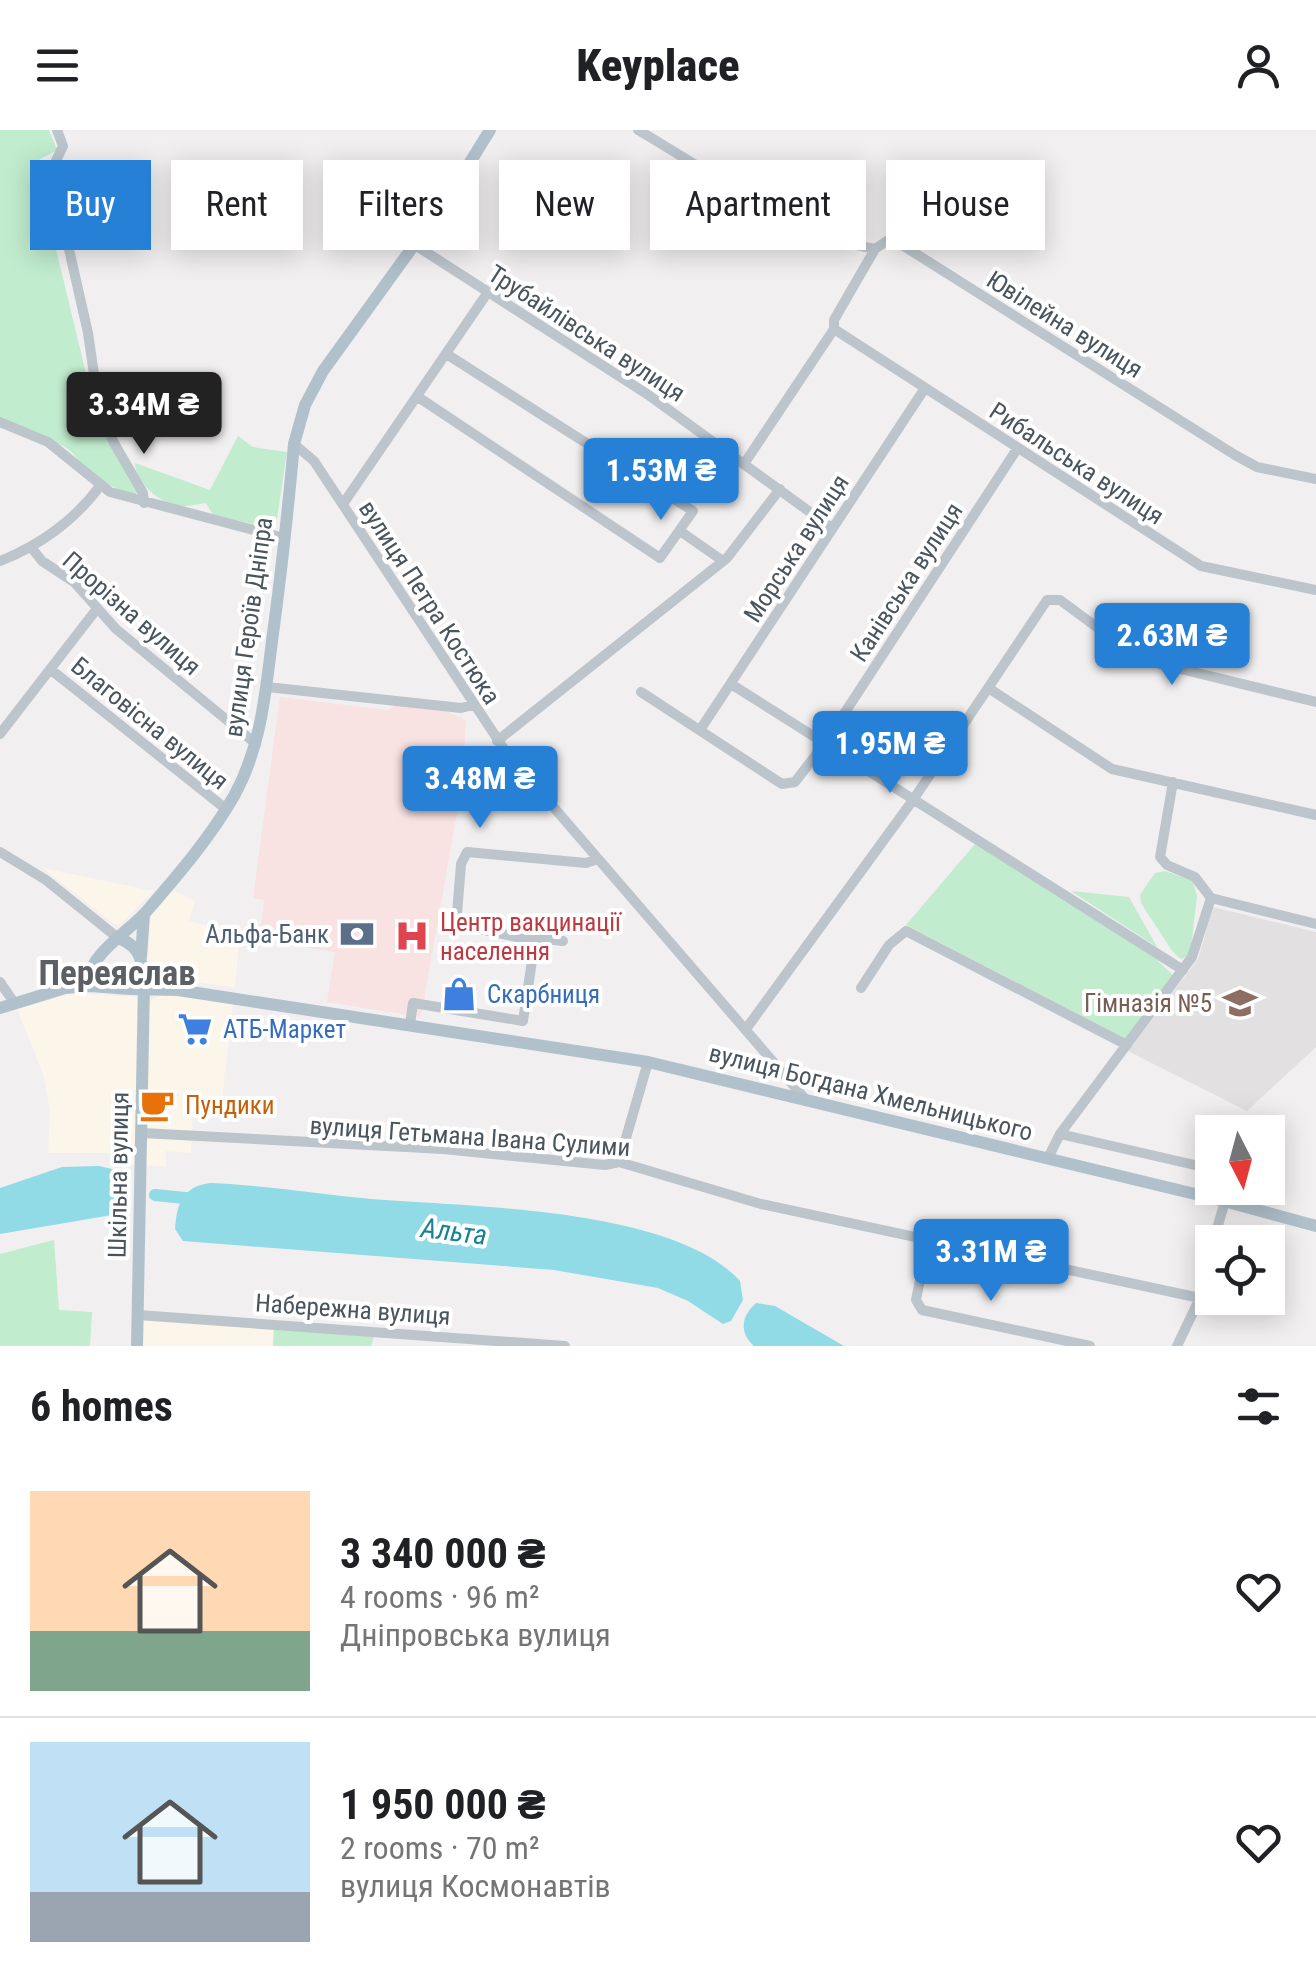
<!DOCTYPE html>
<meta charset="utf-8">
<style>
:root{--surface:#fff;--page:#f6f6f6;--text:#202124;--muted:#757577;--line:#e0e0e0;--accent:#2580d6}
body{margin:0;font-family:"Roboto Condensed",sans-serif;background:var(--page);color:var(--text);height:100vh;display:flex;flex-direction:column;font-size:38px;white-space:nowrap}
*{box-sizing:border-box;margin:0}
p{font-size:32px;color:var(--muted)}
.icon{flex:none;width:55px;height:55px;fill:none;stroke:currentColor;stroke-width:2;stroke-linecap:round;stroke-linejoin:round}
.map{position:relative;height:1216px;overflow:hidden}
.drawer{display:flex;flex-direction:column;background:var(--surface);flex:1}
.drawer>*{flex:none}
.guide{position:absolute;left:30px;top:30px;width:1258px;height:90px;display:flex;gap:20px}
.needle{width:65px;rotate:174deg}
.tools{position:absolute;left:1195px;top:985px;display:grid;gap:20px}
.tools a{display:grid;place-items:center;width:90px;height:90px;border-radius:0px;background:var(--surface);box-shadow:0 5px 25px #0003;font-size:50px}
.price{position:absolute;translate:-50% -85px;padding:0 22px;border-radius:10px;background:var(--accent);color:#fff;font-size:32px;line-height:65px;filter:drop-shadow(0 2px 5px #0008)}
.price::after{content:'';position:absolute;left:50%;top:60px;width:30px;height:22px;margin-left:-15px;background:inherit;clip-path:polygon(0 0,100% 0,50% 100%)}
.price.on{background:#222;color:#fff}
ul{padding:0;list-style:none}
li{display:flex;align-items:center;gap:30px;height:250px;padding:0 30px}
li+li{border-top:2px solid var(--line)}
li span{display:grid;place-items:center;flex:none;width:280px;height:200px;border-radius:0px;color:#555}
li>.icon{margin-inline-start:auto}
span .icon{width:120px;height:120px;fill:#fffc;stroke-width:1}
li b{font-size:42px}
h2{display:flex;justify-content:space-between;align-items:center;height:120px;padding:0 30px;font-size:42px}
.chip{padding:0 35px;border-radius:0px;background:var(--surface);box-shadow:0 5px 25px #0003;font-size:35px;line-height:90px}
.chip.on{background:var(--accent);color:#fff}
header{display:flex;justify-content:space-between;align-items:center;height:130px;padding:0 30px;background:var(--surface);font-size:45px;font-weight:800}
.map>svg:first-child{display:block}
.commercial{fill:#fbf5ea}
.education{fill:#e3e0e1}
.medical{fill:#f9e2e2}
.green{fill:#c1ecce}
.water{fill:#91dbe6}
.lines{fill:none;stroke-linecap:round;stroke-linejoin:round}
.river{stroke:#91dbe6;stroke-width:12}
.minor{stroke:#bcc5cb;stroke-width:10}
.major{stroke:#b1c1cc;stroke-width:12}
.labels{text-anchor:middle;stroke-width:8;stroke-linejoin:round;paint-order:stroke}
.street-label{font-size:25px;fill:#49545c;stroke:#fff}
.health-label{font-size:25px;fill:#be3a42;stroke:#fff;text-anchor:start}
.service-label{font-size:25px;fill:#4e5e75;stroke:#fff;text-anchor:end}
.shop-label{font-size:25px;fill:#366cbe;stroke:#fff;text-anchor:start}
.education-label{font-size:25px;fill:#785e54;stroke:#fff;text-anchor:end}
.food-label{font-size:25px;fill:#c56008;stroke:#fff;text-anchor:start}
.water-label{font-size:28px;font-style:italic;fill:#168293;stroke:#fff}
.district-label{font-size:35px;font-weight:bold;fill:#5c6064;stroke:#fff}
</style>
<header><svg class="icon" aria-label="menu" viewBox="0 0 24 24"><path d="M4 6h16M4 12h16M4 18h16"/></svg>Keyplace<svg class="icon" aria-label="person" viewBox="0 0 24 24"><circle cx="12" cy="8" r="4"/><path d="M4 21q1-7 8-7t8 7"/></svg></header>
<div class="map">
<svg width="1316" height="1216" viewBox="0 0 1316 1216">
<rect width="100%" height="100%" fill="#f2eff0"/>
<path class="commercial" d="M43 738 153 761 121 794 115 795Z
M173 760 195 771 189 791 240 803 235 858 164 847 148 831 151 784Z
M75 863 136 867 141 875 165 863 233 873 221 980 193 978 191 1023 166 1021V1037L125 1034 122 1023H48L50 980 43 944 17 879Z
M138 1185 274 1194 273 1216H137Z"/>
<path class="education" d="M1213 777 1316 802V917L1247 981 1128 921 1198 829Z"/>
<path class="medical" d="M280 567 388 580 399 574 449 582 466 591 462 654 421 887 327 872 335 822 259 810 264 770 253 768Z"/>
<path class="green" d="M0 0H49L57 20 35 32 89 256 88 268 139 362 133 365C115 359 96 349 83 335 76 328 74 323 65 317L0 288Z
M238 306 253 317 287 322 277 389 257 395 213 385 206 373C198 374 189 376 181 376 161 375 136 353 135 333L210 360Z
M975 714 1154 827 1173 845 1126 909 906 795Z
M1165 741 1193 751 1197 766 1190 826 1181 829 1172 821 1141 773 1140 765 1155 743Z
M1071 761 1129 767 1157 817Z
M54 1110 59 1180 92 1182 90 1216H0V1124Z
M274 1198 374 1207 371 1216H273Z"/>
<path class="water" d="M99 1036 112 1039C123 1051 125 1073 112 1085L0 1104V1058L62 1037Z
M210 1053C264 1055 317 1064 371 1069 468 1077 673 1077 740 1151L743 1170 731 1191 723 1194 688 1171 658 1158 554 1140 183 1111 175 1099C177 1074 182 1057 210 1053Z
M756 1173 775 1176 844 1216H754C739 1203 741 1186 756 1173Z"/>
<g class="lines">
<path class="river" d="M155 1065 195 1069"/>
<path class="minor" d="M57 0 63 16 54 35 53 49 88 203 99 279 114 313 143 363 144 373
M638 0C705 39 799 106 875 119L891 108 1235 325 1257 337 1316 349
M415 115 647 264 832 398
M834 199 1201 436 1316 460
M418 267 660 428 693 381 448 225
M0 292 48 312 110 362 284 408
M294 314 314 331 506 622 806 970
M744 334 834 199V190L875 119
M343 374 488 162
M680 401 723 431
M31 417 42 431 74 452 116 499 256 614
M0 431C39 416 75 390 100 356
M50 539 226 679
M731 554 1183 840
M267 557 461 578 473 575
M990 559 1112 639 1316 685
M641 562 782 654 795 652 825 613 1017 319
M700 600 925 258
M0 604 96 480
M497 611 727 428 780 359
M0 722 46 750 118 808
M1211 768 1316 794
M457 784 461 734 467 722 586 733 598 729
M471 797 535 811 538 808 563 811
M0 852 15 874
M861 858 889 815 906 801 1127 915
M410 894 413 873 523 891 535 811
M746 899 913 670 1047 470H1060L1140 529 1316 572
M142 1003 443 1019 605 1035 619 1032 761 1074 1200 1168
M1060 1004 1212 1039
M1048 1028 1060 1004 1192 827 1211 768 1195 747 1167 735 1160 727 1173 652
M619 1032 648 932
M928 1109 916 1170 922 1180 1090 1216
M1213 1112 1229 1058
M138 1185 565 1216
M1177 1216 1200 1168 1212 1115"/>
<path class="major" d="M118 808C143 817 149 840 130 859L91 856 87 851C93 821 127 803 146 782 177 746 210 708 234 666 261 617 265 566 272 511 281 446 288 380 294 314L305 275 323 241 448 68 490 0
M141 826 144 784
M130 859 178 860 648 932 1224 1071 1316 1096
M0 878 65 858 91 856
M137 1216 144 854"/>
</g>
<defs>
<g id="bank-bare" transform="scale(2.7)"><path d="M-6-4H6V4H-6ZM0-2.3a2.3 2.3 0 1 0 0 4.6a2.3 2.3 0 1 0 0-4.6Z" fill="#5c6f8a" stroke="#fff" stroke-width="2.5" paint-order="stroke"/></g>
<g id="hospital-bare" transform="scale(2.7)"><path d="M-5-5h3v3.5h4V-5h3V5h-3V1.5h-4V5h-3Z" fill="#e0444e" stroke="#fff" stroke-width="2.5" paint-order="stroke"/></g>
<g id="shop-bare" transform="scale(2.7)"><path d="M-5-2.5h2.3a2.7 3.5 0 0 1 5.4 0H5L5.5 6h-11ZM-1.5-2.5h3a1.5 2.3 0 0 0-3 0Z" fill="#3f7fe0" stroke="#fff" stroke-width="2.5" paint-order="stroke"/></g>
<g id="school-bare" transform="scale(2.7)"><path d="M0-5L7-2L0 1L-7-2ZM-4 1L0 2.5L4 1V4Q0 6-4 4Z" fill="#8d6e63" stroke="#fff" stroke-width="2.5" paint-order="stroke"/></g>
<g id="supermarket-bare" transform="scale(2.7)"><path d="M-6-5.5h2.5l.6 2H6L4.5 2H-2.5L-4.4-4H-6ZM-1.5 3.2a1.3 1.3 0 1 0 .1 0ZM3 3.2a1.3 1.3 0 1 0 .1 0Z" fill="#3f7fe0" stroke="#fff" stroke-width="2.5" paint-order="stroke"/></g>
<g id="cafe-bare" transform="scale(2.7)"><path d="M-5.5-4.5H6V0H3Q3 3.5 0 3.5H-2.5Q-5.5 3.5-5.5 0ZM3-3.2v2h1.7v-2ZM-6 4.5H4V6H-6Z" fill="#e8710a" stroke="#fff" stroke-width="2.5" paint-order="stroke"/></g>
</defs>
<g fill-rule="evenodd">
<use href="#bank-bare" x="357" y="804"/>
<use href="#hospital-bare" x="412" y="806"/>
<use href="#shop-bare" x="459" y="864"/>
<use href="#school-bare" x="1240" y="873"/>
<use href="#supermarket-bare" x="195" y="899"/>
<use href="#cafe-bare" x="157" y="975"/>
</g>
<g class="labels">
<g class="street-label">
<text transform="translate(1065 194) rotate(32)" y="9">Ювілейна вулиця</text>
<text transform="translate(587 203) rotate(33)" y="9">Трубайлівська вулиця</text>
<text transform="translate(1077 333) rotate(33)" y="9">Рибальська вулиця</text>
<text transform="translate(796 418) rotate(-57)" y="9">Морська вулиця</text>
<text transform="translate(906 452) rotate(-57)" y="9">Канівська вулиця</text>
<text transform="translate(430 472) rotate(57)" y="9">вулиця Петра Костюка</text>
<text transform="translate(132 483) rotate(41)" y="9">Прорізна вулиця</text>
<text transform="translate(248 497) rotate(-82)" y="9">вулиця Героїв Дніпра</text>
<text transform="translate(150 593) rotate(39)" y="9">Благовісна вулиця</text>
<text transform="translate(871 962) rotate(14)" y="9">вулиця Богдана Хмельницького</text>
<text transform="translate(470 1006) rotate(4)" y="9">вулиця Гетьмана Івана Сулими</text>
<text transform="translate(118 1045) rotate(-89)" y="9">Шкільна вулиця</text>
<text transform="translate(353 1179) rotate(4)" y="9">Набережна вулиця</text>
</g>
<g class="health-label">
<text x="440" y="801">Центр вакцинації<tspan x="440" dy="29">населення</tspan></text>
</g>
<g class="service-label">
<text x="329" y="813">Альфа-Банк</text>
</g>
<g class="shop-label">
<text x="487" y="873">Скарбниця</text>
<text x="223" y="908">АТБ-Маркет</text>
</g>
<g class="education-label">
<text x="1212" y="882">Гімназія №5</text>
</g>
<g class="food-label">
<text x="185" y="984">Пундики</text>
</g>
<g class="water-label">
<text transform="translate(454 1101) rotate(7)" y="10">Альта</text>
</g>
<g class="district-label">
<text x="117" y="855">Переяслав</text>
</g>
</g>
</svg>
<div class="tools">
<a><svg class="needle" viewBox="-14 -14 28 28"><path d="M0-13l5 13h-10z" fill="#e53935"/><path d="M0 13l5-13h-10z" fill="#757577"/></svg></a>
<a><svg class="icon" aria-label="locate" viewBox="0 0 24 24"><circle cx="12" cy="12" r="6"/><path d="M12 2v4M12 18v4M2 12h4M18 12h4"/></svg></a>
</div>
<b class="price on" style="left:144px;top:327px">3.34M ₴</b>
<b class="price" style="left:661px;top:393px">1.53M ₴</b>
<b class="price" style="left:1172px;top:558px">2.63M ₴</b>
<b class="price" style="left:890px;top:666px">1.95M ₴</b>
<b class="price" style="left:480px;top:701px">3.48M ₴</b>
<b class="price" style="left:991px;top:1174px">3.31M ₴</b>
<div class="guide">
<a class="chip on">Buy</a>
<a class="chip">Rent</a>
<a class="chip">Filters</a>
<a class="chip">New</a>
<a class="chip">Apartment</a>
<a class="chip">House</a>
</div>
</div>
<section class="drawer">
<h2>6 homes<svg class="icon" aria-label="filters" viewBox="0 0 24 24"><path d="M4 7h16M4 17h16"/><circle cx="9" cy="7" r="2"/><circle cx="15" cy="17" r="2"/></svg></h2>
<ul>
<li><span style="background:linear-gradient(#ffd9b3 70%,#7fa58c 0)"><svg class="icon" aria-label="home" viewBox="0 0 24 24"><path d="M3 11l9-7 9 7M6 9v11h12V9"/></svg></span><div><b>3 340 000 ₴</b><p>4 rooms · 96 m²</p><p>Дніпровська вулиця</p></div><svg class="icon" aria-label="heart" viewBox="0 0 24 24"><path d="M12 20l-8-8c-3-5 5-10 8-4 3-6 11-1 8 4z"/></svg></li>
<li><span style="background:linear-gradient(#bfe0f5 75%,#9aa5b1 0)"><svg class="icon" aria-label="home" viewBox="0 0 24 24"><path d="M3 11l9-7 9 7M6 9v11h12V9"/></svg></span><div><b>1 950 000 ₴</b><p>2 rooms · 70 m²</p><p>вулиця Космонавтів</p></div><svg class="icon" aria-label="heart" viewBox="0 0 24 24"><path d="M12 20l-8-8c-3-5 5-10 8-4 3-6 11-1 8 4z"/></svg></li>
</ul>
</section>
